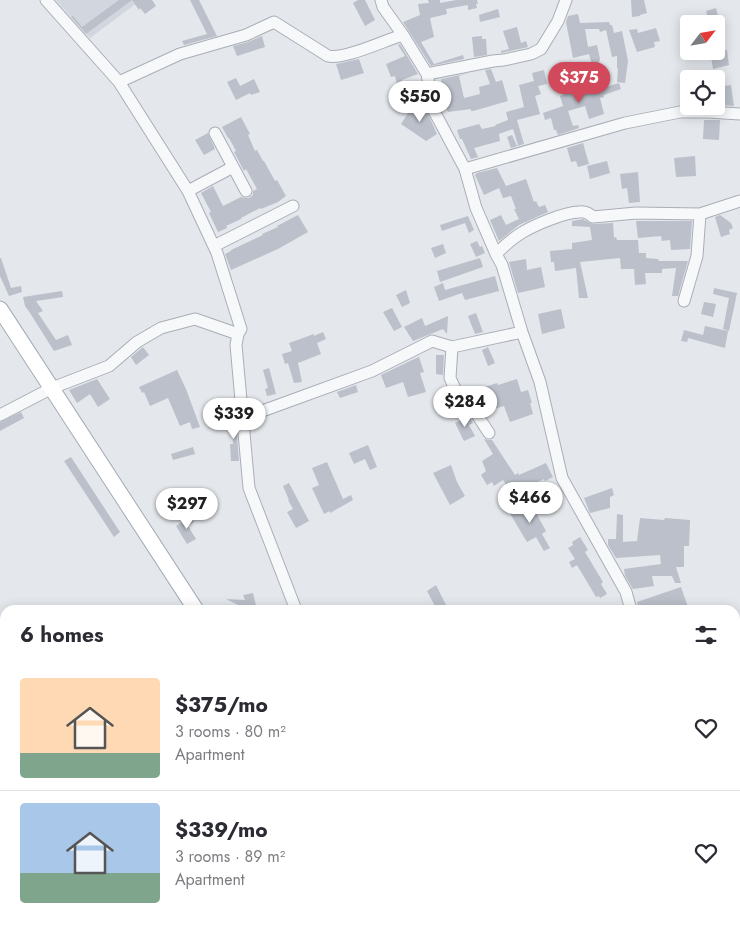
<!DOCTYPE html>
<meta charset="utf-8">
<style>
:root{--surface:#fff;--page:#f7f7f7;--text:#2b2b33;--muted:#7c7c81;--line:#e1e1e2;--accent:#d1495b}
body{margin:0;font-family:Jost,sans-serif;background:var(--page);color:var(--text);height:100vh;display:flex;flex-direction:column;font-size:19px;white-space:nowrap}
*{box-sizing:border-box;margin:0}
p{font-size:16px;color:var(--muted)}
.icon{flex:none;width:28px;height:28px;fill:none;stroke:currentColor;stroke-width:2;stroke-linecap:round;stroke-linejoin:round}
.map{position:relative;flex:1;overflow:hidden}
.drawer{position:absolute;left:0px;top:605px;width:740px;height:320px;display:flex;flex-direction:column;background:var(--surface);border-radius:15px 15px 0 0;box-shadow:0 2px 12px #0003}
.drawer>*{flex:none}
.needle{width:32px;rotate:59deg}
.fabs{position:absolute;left:680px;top:15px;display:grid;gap:10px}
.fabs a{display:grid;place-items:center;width:45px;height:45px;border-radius:5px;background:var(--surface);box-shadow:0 2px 12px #0003;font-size:25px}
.price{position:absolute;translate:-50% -42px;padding:0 11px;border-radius:18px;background:#fff;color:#222;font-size:16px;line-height:32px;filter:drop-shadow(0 1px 2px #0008)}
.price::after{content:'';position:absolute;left:50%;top:30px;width:15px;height:11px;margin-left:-8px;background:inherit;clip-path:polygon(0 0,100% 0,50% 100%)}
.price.current{background:var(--accent);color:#fff}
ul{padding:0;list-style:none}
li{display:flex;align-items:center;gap:15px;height:125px;padding:0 20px}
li+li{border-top:1px solid var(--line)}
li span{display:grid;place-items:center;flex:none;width:140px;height:100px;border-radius:5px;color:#555}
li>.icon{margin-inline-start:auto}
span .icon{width:60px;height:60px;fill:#fffc;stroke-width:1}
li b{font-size:21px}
h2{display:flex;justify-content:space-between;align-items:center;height:60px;padding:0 20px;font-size:21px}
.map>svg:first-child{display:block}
.built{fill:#d2d6de}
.building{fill:#bbc0ca}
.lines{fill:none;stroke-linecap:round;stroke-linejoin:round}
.minor-casing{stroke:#a9aeb7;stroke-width:13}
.major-casing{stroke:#a3abb8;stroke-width:17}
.minor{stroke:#f7f8fa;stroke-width:11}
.major{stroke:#fff;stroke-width:15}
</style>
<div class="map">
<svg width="740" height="925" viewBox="0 0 740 925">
<rect width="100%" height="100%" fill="#e4e7ec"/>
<path class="built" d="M56 0H141L90 38Z"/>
<path class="building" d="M119 0H152L156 6 145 14 140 8 139 10 132 0 86 34 71 17 73 16 82 27Z
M190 0H199L217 36 184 45 182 41 207 34Z
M358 0H365L375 20 365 26 353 3Z
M428 0H440V3L456 0H477L478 4H476L477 8 468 10V5L446 9 447 14 430 18 434 37 421 42 434 64 463 55 464 59 431 66 403 22 420 15 418 4 429 3Z
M631 0H644L647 13 640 15V16L632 17Z
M716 8 720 24H713L712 19 709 20 706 11Z
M498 9 500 17 480 22 479 15Z
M578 14 580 23 609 22 610 25H612L614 33 622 31 628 61 625 83 617 82 618 69 617 68V56L612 57 606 30 600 32 599 29H585L588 47 597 45 600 59 597 70 593 69 589 54 573 58 566 22 568 16Z
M720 24 724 50H727L729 65 713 69 711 57 719 55 716 42V25Z
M517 27 521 43 526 41 528 47 501 53V51L509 49 503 31Z
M656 28 660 41 654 42 655 47 637 52 629 30 637 29 638 33Z
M262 36 265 47 237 56 233 46 248 42Z
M482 36V39H486L487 55 474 57 472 37Z
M400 44 418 74 402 80 405 92 399 94 395 76 391 77 386 64 405 56 398 45Z
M359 59 364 73 341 80 336 64Z
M491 69 496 82 502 80 508 101 473 111H471V109L448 112 446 107 443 108 442 99H444L441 79 469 73 459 76 464 98 480 94 479 87 490 84 485 70Z
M544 70 547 84 538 86 541 94 535 96 540 114 517 120 524 144 511 148 507 137 512 135 517 146 518 145 513 129 499 134 500 141 474 148 478 157 471 159 462 139H460L457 130 479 124 482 129 496 126 495 125 508 120 506 112 524 107 519 85 534 81 532 73Z
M584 70 588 84 592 83 596 90 619 83 621 89 604 95V97L600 98 604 114 589 119 585 106 568 111 573 126 578 125 579 128 558 135 556 130H554L551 118 545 120 543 113 563 106 560 96 580 87 576 73Z
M236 78 240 86 254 79 260 92 251 95 250 93 236 100 227 82Z
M731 85 734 106 723 105 724 99 720 100 718 87Z
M414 104 427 112 437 134 426 141 401 124Z
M241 117 250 134 248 135 255 151 257 150 263 161H264L275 181 277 180 286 196 278 202 261 209 260 208 241 218V219L226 226 227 228 218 232 209 213 211 212 201 193 213 186 223 206 241 197 245 198H249L253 195V191L257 189 246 169 244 171 234 152 236 151 229 138H228L222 127Z
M704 120H720L719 140 703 139Z
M208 133 215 149 204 155 195 140Z
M583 143 589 164 578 167 576 161 571 162 567 148Z
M695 156 696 176 676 177 674 158Z
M607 161 610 173 590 179 587 166Z
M497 168 506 186 526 179 534 202 536 201 539 207 545 205 548 212 519 225 499 241 490 220 501 215 506 225 519 219 514 209H516L511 196 503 198 499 188 484 195 475 175 477 173Z
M638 172 640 202 629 203 627 188 622 189 620 174Z
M298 215 308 232 278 249 231 270 225 254 231 251V250L263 235 262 234 278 227 277 226Z
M720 215 731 223 733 228 729 230 730 234 721 237 715 217Z
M468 216 474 230 469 233 465 223 442 231 440 225Z
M583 219 593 224 613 223 614 238 616 237 617 240H638L639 253H646V258L658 259 659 261H688L678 296H672L676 268 662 269V273H645L646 284 635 285 634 269H621L620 258 580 262 588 298H579L576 268 555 271 554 262H551L550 251 572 249V243L592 240 590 227 572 226V221Z
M636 221H692L690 249 671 250 670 240 662 241 661 236 638 238Z
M477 241 480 247 482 246 485 253 476 257 470 244Z
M443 244 446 253 435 258 431 248Z
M0 258H1L11 288 21 286 22 292 9 296 0 276Z
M480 258 483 267 440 282 437 271Z
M526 259 527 270 541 267 545 287 518 293 509 262Z
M495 276 499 291 465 300 462 293 439 301 434 287 443 283 445 290Z
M714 288 737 293 729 331 723 329 729 298 713 294Z
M406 290 410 303 402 307 396 295Z
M62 291 63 297 36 301 43 311 38 313 56 340 68 335 72 345 54 351 30 313 25 306 23 297Z
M704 302 716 304 713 317 701 314Z
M392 308 402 327 394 331 383 312Z
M561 309 565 328 542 334 538 314Z
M476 313 483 332 475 334 468 316Z
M448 316 447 334 443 329 413 341 404 327 422 318 425 326Z
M705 326 728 331 725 348 688 338 687 342 681 341 684 330 703 335Z
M323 332 326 339 317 343 321 354 298 363 302 382 294 383 288 363 285 364 282 354 292 351 289 343 314 334V336Z
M143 347 149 355 136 365 131 357Z
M488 347 495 363 488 366 482 350Z
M436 355H444L443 375 436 374Z
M419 357 424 372 420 373 426 392 408 397 403 382 386 388 381 375 412 360Z
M269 368 276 394 267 396 265 389 268 388 263 370Z
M177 370 186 389 200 427 192 429 190 422 180 426 168 398 150 406 144 392 142 393 139 387Z
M97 379 110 399 98 407 90 394 77 403 69 390Z
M517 379 521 392 528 390 532 403H530L533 414 510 422 504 406 484 412 476 400 471 397 469 392 497 383 498 385Z
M356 385 358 392 340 398 337 392Z
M21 412 24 418 0 431V422Z
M231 412H235L239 461H231L230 444H233Z
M469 416 473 423 469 425 475 436 464 441 455 423Z
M484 439 489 440H492L515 475 518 473 519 475 546 463 553 477 545 481 544 479 523 489 522 487 512 494 503 480 494 486 492 482 487 485 481 475 486 471 482 461 493 454Z
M368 445 377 467 370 470 365 459 354 464 349 453Z
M193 447 195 454 173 460 171 454Z
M71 457 120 532 114 537 64 461Z
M327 462 343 499 351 495 353 500 330 513V511L324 514 312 488 319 485 312 468Z
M451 465 457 482 465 496 450 505 433 473Z
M289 483 309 521 296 528 287 512 293 509 288 500H289L283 486Z
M612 488 614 495 610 497V508L590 513 584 498Z
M530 502 546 531 542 534 550 548 544 551 536 537 527 542 509 512Z
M617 514 623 515V542L637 541 640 518 664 520 665 518 690 520 689 546H684V567H676L681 583H675L672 576H652L654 586 633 589 625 576 624 569 661 564 660 555 616 558 608 545V539H616Z
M191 516 194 522 188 526 196 539 187 544 176 526Z
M580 537 588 550 585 552 603 582 601 584 607 594 600 598 599 596 596 597 577 565 572 568 569 562 575 559 568 548 573 545 572 542Z
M436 585 446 605 437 610 427 591Z
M681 587 689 610H639L637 602Z
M253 593 257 610H248L226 599 245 600 243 595Z"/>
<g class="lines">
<g class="minor-casing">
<path id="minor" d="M46 0 119 82 188 191 217 253 241 329 238 334 236 345 249 488 296 610
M381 0 383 7 403 35 427 74 434 111 465 169 476 208 496 254 502 265 522 332 540 382 562 478 626 592 631 610
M427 74 493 61 504 60 531 54 541 49 558 21 566 0
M119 82 180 54 246 35 274 22 328 56C344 60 385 40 403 35
M215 133 246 191
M465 169 625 123 680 112H708L740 114
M188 191 233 167
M214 246 293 206
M496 254C504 246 513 238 523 232 535 225 565 212 579 212 584 211 589 213 593 217L636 213 700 214 740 201
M684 301 697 256 700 214
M452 347 450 378 460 400 463 404H470L489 433
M0 415 52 388 109 366 137 342 161 328 195 319 238 334
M243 418 372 371 432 341 452 347 522 332
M735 811 740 808
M735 852 740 862"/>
</g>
<g class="major-casing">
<path id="major" d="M0 309 196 610
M402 920 405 925"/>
</g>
<use href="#minor" class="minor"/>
<use href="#major" class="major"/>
</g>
</svg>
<div class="fabs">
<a><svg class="needle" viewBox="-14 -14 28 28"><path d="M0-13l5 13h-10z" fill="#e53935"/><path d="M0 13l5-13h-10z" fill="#7c7c81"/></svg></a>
<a><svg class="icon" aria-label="locate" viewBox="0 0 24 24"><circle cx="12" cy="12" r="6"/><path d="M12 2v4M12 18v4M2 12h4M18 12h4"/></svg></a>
</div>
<b class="price current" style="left:579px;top:104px">$375</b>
<b class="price" style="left:420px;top:123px">$550</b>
<b class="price" style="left:465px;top:428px">$284</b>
<b class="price" style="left:234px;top:440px">$339</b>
<b class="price" style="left:530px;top:524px">$466</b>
<b class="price" style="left:187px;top:530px">$297</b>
<section class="drawer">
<h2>6 homes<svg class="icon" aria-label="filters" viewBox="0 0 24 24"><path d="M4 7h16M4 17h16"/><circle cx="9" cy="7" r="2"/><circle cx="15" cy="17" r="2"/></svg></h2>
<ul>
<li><span style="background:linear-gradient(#ffd9b3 75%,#7fa58c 0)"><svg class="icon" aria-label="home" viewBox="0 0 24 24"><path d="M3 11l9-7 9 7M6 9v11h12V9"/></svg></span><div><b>$375/mo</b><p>3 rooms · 80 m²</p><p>Apartment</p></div><svg class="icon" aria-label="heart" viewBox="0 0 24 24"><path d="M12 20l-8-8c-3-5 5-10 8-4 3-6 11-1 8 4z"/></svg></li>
<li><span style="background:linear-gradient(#a9c7e8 70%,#7fa58c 0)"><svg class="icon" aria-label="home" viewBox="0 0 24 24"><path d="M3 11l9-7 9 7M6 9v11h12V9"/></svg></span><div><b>$339/mo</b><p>3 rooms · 89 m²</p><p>Apartment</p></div><svg class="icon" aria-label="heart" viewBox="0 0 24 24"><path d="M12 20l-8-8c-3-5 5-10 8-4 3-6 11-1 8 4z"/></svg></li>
</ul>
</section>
</div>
